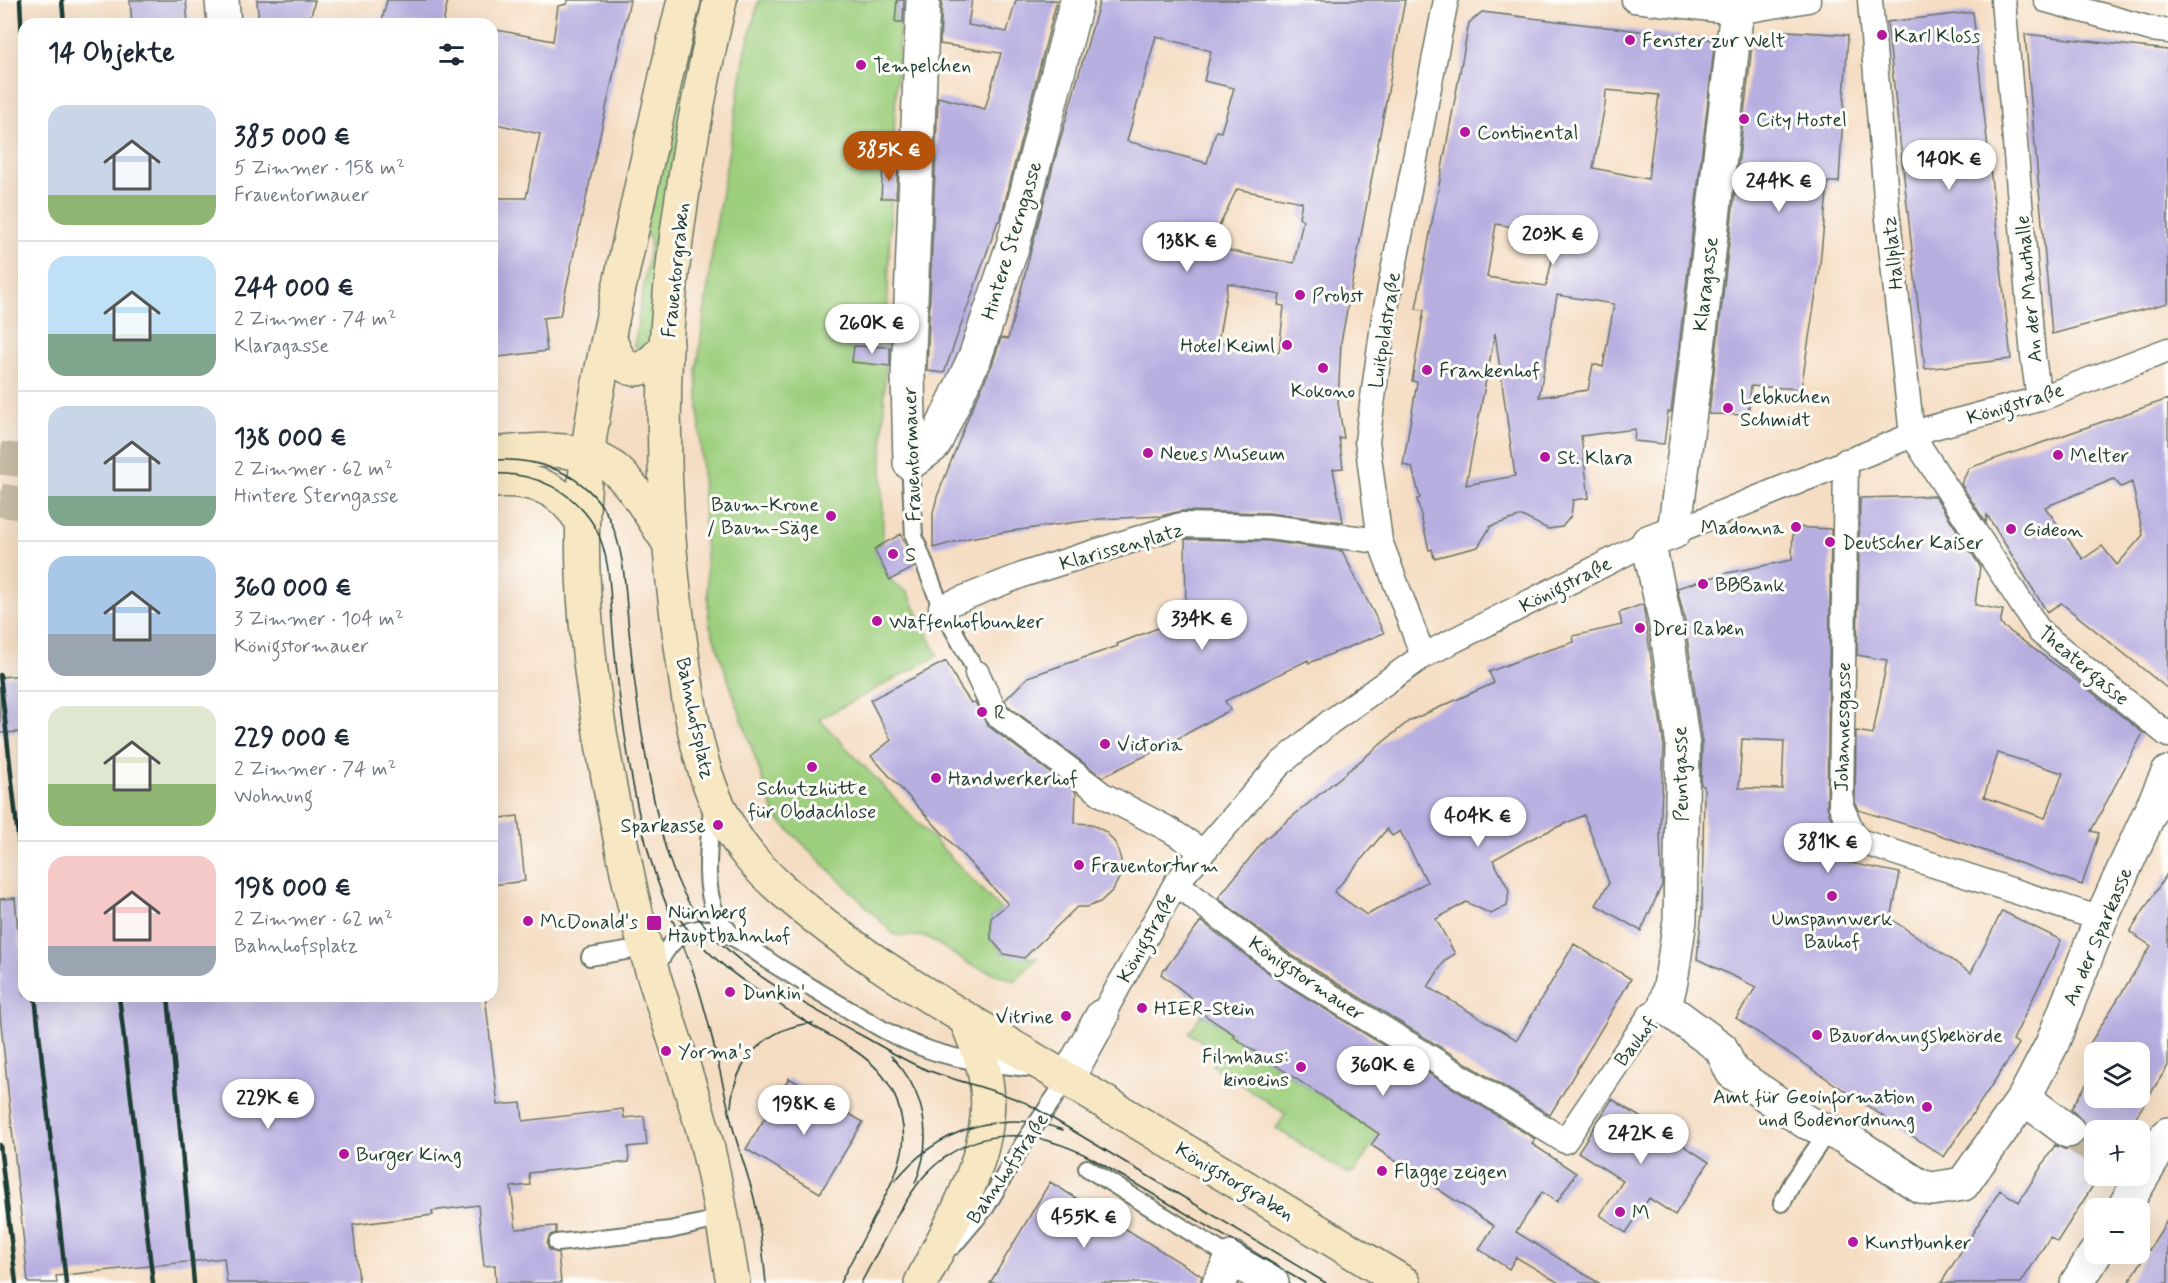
<!DOCTYPE html>
<html lang="de">
<meta charset="utf-8">
<style>
:root{--surface:#fff;--page:#f2f2f3;--text:#1f2937;--muted:#747a83;--line:#e0e1e3;--accent:#b45309}
body{margin:0;font-family:Mynerve,sans-serif;background:var(--page);color:var(--text);height:100vh;display:flex;flex-direction:column;font-size:22px;white-space:nowrap}
*{box-sizing:border-box;margin:0}
p{font-size:20px;color:var(--muted)}
.icon{flex:none;width:33px;height:33px;fill:none;stroke:currentColor;stroke-width:2;stroke-linecap:round;stroke-linejoin:round}
.map{position:relative;flex:1;overflow:hidden}
.details{position:absolute;left:18px;top:18px;width:480px;height:984px;display:flex;flex-direction:column;background:var(--surface);border-radius:18px;box-shadow:0 6px 24px #0002}
.details>*{flex:none}
.controls{position:absolute;left:2084px;top:1042px;display:grid;gap:12px}
.controls a{display:grid;place-items:center;width:66px;height:66px;border-radius:12px;background:var(--surface);box-shadow:0 6px 24px #0002;font-size:30px}
.price{position:absolute;translate:-50% -51px;padding:0 14px;border-radius:21px;background:#fff;color:#222;font-size:20px;line-height:39px;filter:drop-shadow(0 2px 3px #0008)}
.price::after{content:'';position:absolute;left:50%;top:36px;width:18px;height:14px;margin-left:-9px;background:inherit;clip-path:polygon(0 0,100% 0,50% 100%)}
.price.current{background:var(--accent);color:#fff}
ul{padding:0;list-style:none}
li{display:flex;align-items:center;gap:18px;height:150px;padding:0 30px}
li+li{border-top:2px solid var(--line)}
li span{display:grid;place-items:center;flex:none;width:168px;height:120px;border-radius:18px;color:#555}
li>.icon{margin-inline-start:auto}
span .icon{width:72px;height:72px;fill:#fffc;stroke-width:1}
li b{font-size:26px}
h2{display:flex;justify-content:space-between;align-items:center;height:72px;padding:0 30px;font-size:26px}
.map>svg:first-child{display:block}
.green{fill:#9ecf7e;stroke:#5e8659;stroke-width:1.5}
.building{fill:#b8afe1;fill-rule:evenodd}
.lines{fill:none;stroke-linecap:round;stroke-linejoin:round}
.minor-tunnel{stroke:#cabda6;stroke-width:33;stroke-dasharray:33 16;stroke-linecap:butt}
.secondary-tunnel{stroke:#cabda6;stroke-width:33;stroke-dasharray:33 16;stroke-linecap:butt}
.service-casing{stroke:#6a7566;stroke-width:20}
.pedestrian-casing{stroke:#6a7566;stroke-width:27}
.minor-casing{stroke:#6a7566;stroke-width:36}
.secondary-casing{stroke:#6a7566;stroke-width:36}
.service{stroke:#fff;stroke-width:16}
.pedestrian{stroke:#fff;stroke-width:24}
.minor{stroke:#fff;stroke-width:33}
.secondary{stroke:#f7e8c3;stroke-width:33}
.tram{stroke:#1f3d34;stroke-width:1.5}
.rail{stroke:#1f3d34;stroke-width:4.5}
.poi-dot{fill:#b5179e;stroke:#fdfcf7;stroke-width:2}
.labels{text-anchor:middle;stroke-width:6;stroke-linejoin:round;paint-order:stroke}
.poi-label{font-size:20px;fill:#1f3d34;stroke:#fdfcf7;text-anchor:start}
.street-label{font-size:20px;fill:#1f3d34;stroke:#fdfcf7}
</style>
<div class="map">
<svg width="2168" height="1283" viewBox="0 0 2168 1283">
<rect width="100%" height="100%" fill="#fdfcf7"/>
<filter id="ink" filterUnits="userSpaceOnUse"><feTurbulence type="fractalNoise" baseFrequency=".0167" numOctaves="2"/><feDisplacementMap in="SourceGraphic" scale="12" xChannelSelector="R" yChannelSelector="G"/><feConvolveMatrix kernelMatrix="1 2 1 2 8 2 1 2 1" color-interpolation-filters="sRGB"/></filter>
<filter id="wash" filterUnits="userSpaceOnUse"><feTurbulence type="fractalNoise" baseFrequency=".008" numOctaves="4" result="noise"/><feDisplacementMap in="SourceGraphic" scale="24" xChannelSelector="R" yChannelSelector="G"/><feGaussianBlur stdDeviation="1.35" result="paint"/><feColorMatrix in="noise" values="0 0 0 0 0 0 0 0 0 0 0 0 0 0 0 0 0 1.4 0 .05"/><feComposite in="paint" operator="in"/></filter>
<g filter="url(#wash)">
<rect width="100%" height="100%" fill="#f5ddc3"/>
<path class="green" d="M696 0H707L652 338 647 347 640 350 634 346 651 241 643 231Z
M759 0H897L895 21 900 23 892 165 883 166 882 198 891 199 882 463 883 542 874 549 890 580 908 593 938 656 819 719 1001 910 991 918V939L1004 954 1037 958 1015 981 969 964 927 937 895 935 775 816 709 623 697 369 715 232 746 49Z
M1202 1014 1235 1035 1233 1037 1379 1134 1355 1172 1347 1174 1276 1128 1286 1114 1212 1065 1219 1052 1189 1033Z"/>
<g id="blocks">
<path class="building" d="M130 0H186L188 24H132Z
M257 0H315L309 24H259Z
M387 0H448L443 24H381Z
M568 0H630L560 316 543 318 547 351 492 358V198H526L540 134 492 123V29L553 41 558 6 567 4Z
M897 0H904L903 22H895Z
M942 0H972L968 25 1007 32 1016 0H1057L1000 221H998L944 373 927 371 938 97 985 109 1001 53 940 44Z
M1100 0H1405L1341 342 1338 403 1344 438H1339L1343 468 1333 469 1343 522 1268 513 1181 511 1161 516 1100 519 1011 531 969 538 933 548V513L937 497 970 413 992 365 1001 338 1008 339 1057 151ZM1156 36 1211 51 1204 81 1234 88 1221 132 1216 131 1207 163 1127 141ZM1237 189 1302 202 1299 217 1303 220 1294 263 1209 247ZM1228 283 1280 295 1278 305 1284 306 1279 352 1218 342Z
M1482 12 1715 40 1676 372 1671 412H1668L1664 444 1634 441 1635 429 1581 436 1589 498 1573 500 1571 516 1562 527 1548 529 1522 516 1491 526 1478 547 1434 558 1432 549 1429 550 1417 499 1420 498 1412 467 1403 465 1417 382 1412 381 1424 310 1416 309 1469 23ZM1606 90 1659 95 1648 179 1593 168 1605 105ZM1496 224 1558 235 1546 286 1487 277ZM1557 295 1614 304 1603 367 1593 364 1588 390 1539 397ZM1495 333 1515 476 1466 485Z
M1973 12 2011 359 1925 369 1887 22Z
M1773 30 1848 35 1839 182H1828L1819 274 1801 389 1751 386 1748 415 1709 414 1753 37 1772 39Z
M2025 34 2168 50V303L2052 334Z
M883 166 898 167 896 198H881Z
M854 346 890 347V366L852 362Z
M2168 399V689L2061 603 2047 612 1987 515 1986 523 1961 484 1969 468ZM2114 479 2121 487 2132 482 2143 535 2117 565 2102 546 2083 559 2045 507Z
M1935 496 1980 566 1975 605 2003 610 2000 624 2084 686 2143 733 2091 831 2099 833 2082 885 1934 833 1858 810 1855 803 1856 731 1873 734 1887 660 1857 655 1860 498ZM1998 753 2063 773 2045 818 1984 797Z
M1793 527 1831 529 1827 806 1831 819 1830 859 1900 873 1891 919 1971 973 2002 911 2061 940 2013 1040 2019 1044 1944 1157 1736 1018 1756 987 1697 959 1702 912 1704 786 1701 785 1702 743 1684 616 1677 588 1727 573 1792 560ZM1742 739 1784 741 1782 789 1739 788Z
M901 534 915 567 890 580 874 549Z
M1185 539 1267 541 1342 551 1384 633 1309 663 1308 660 1225 701 1230 710 1153 752 1102 777 1007 705 1005 700 1028 677 1118 646 1117 644 1186 617Z
M1643 604 1664 747 1660 831 1662 885 1641 931 1596 905 1609 883 1584 815 1533 838 1493 860 1509 890 1507 906 1491 914 1466 902 1436 919 1455 954 1445 960 1428 987 1517 1040 1574 944 1631 979 1550 1115 1293 956 1218 898 1265 839 1409 721 1494 683 1489 672 1527 657 1574 642 1573 636 1622 625 1619 613ZM1387 829 1392 836 1400 831 1427 882 1367 915 1334 892Z
M946 661 960 687 971 703 975 702 987 725 1076 792 1075 823 1091 824 1106 832 1116 844 1121 860 1120 876 1113 890 1100 902 1087 907H1077L1024 958 1004 954 991 939V918L1008 904 871 756 891 740 870 700Z
M24 675V732L0 733V677Z
M518 816 525 881 492 885V819Z
M2168 872V1066L2127 1131H2094V1184L2057 1242 2050 1237 2021 1283H1941L2000 1190 2019 1202 2055 1145 2066 1150 2076 1148 2083 1142 2086 1134 2085 1124 2071 1109 2094 1072V1098H2139V1053H2084L2151 946 2130 932Z
M15 898 24 996H485L498 1105 521 1103 523 1121 623 1109 624 1118 644 1116 647 1145 628 1147 629 1162 529 1173 530 1185 511 1187 516 1229 556 1226V1233L550 1235 547 1244 549 1250 558 1253 561 1283H496L495 1265 484 1266 478 1205 432 1211 433 1215 353 1225 359 1283H227L224 1258 56 1276 57 1283H28L0 1014V899Z
M1201 921 1278 980 1535 1139 1532 1144 1576 1173 1557 1202 1542 1192 1516 1232 1599 1283H1559L1516 1257 1509 1269 1479 1249 1494 1226 1371 1145 1379 1134 1233 1037 1235 1035 1189 1005 1193 999 1161 974Z
M789 1078 863 1122 820 1193 746 1149Z
M1612 1099 1709 1162 1675 1215 1649 1198 1626 1233 1600 1215 1623 1181 1578 1152Z
M1050 1182 1202 1276 1200 1283H990Z
M2168 1219V1283H2128L2139 1266Z"/>
</g>
</g>
<g filter="url(#ink)">
<use href="#blocks" fill-opacity="0" stroke="#6a7566" stroke-width="1.5"/>
<g class="lines">
<path class="minor-tunnel" d="M2068 1131 2094 1147"/>
<path class="secondary-tunnel" d="M0 458 24 461
M0 500 24 504"/>
<g class="service-casing">
<path id="service" d="M910 463 914 536 941 607 977 673
M712 807C710 839 702 884 716 914 720 922 728 930 734 937
M590 957 644 948
M654 971C665 950 679 926 707 929 733 932 754 951 775 965 806 984 838 1004 870 1022 885 1031 902 1040 919 1046 955 1061 997 1064 1036 1069
M1087 1168 1232 1258
M1782 1203 1793 1182 1828 1131
M557 1243 670 1230 723 1218
M953 1246 986 1207 1023 1144 1067 1079"/>
</g>
<g class="pedestrian-casing">
<path id="pedestrian" d="M1634 0 1737 12 1808 0
M1870 0 1887 210 1912 435 2040 632 2168 735
M2003 0 2033 356 2039 399
M2046 0 2151 29 2168 31
M1846 461 1841 806 1856 840 2101 919
M1674 532 1930 428 2039 399 2168 350
M941 607 1025 574 1181 525 1268 527 1380 541
M1423 656 1380 541 1367 441 1384 318 1446 0
M977 673 996 714 1103 795 1170 830 1202 851
M1176 883 1285 968 1565 1141 1651 1014 1665 1007
M1102 1016 1176 883 1279 765 1330 722 1423 656 1648 542"/>
</g>
<g class="minor-casing">
<path id="minor" d="M222 0 224 24
M1738 0 1695 374 1674 532 1648 542 1665 619 1683 746 1680 920 1671 981 1665 1007 1721 1048 1732 1072 1806 1122 1844 1137 1920 1186 1932 1189 1963 1184 2024 1098 2052 1044 2101 919 2168 773
M910 463 934 445 975 357 1013 245 1077 0
M910 463 908 376 923 0
M1067 1079 1102 1016
M2024 1098 2068 1131
M2123 1209 2168 1134
M1219 1283 1232 1258 1272 1283
M2077 1283 2095 1254"/>
</g>
<g class="secondary-casing">
<path id="secondary" d="M684 0C662 90 643 180 623 270 606 349 586 429 583 510 578 639 605 769 632 895 650 979 684 1058 706 1141 718 1188 725 1235 733 1283
M720 0C694 113 673 229 666 346 661 448 667 552 682 653 692 725 702 798 749 856 767 878 789 896 810 913 881 971 962 1016 1040 1063 1162 1136 1283 1210 1404 1283
M609 335C620 377 643 380 667 344
M492 454C533 450 589 442 621 475 640 494 654 521 669 543
M492 481C533 478 560 487 582 522
M921 1283C952 1220 1000 1147 985 1075 981 1055 973 1036 965 1018"/>
</g>
<use href="#service" class="service"/>
<use href="#pedestrian" class="pedestrian"/>
<use href="#minor" class="minor"/>
<use href="#secondary" class="secondary"/>
<path class="tram" d="M492 460C538 457 585 473 608 516 626 551 625 593 629 631 634 683 641 734 651 785 660 831 670 878 698 917 737 970 800 1001 857 1033 880 1045 902 1060 927 1070 961 1083 997 1089 1030 1105L1326 1283
M492 474C534 472 573 490 595 527 610 555 610 589 612 620 614 647 617 674 620 701 628 759 637 818 655 874 666 907 681 938 693 971 710 1021 720 1073 732 1124 738 1149 748 1173 754 1198 761 1226 763 1255 766 1283
M676 914C697 944 721 966 751 986 770 999 789 1011 808 1023 850 1048 890 1063 901 1116 904 1129 905 1143 901 1156 897 1174 888 1190 880 1206 867 1232 853 1257 840 1283
M891 1056C924 1090 935 1138 915 1183
M731 1107C734 1060 767 1027 813 1023
M895 1181C936 1130 1001 1107 1063 1130
M899 1212C907 1200 915 1186 925 1175 974 1123 1035 1128 1093 1159L1305 1283
M861 1283 902 1206"/>
<path class="rail" d="M20 0 24 80
M62 0 64 24
M0 675 24 890
M35 996 66 1283
M119 996 153 1283
M168 996 194 1283
M0 1145 16 1283"/>
</g>
</g>
<g class="poi-dot">
<circle cx="1882" cy="35" r="6"/>
<circle cx="1630" cy="40" r="6"/>
<circle cx="861" cy="65" r="6"/>
<circle cx="1744" cy="119" r="6"/>
<circle cx="1465" cy="132" r="6"/>
<circle cx="1300" cy="295" r="6"/>
<circle cx="1287" cy="345" r="6"/>
<circle cx="1323" cy="368" r="6"/>
<circle cx="1427" cy="370" r="6"/>
<circle cx="1728" cy="408" r="6"/>
<circle cx="1148" cy="453" r="6"/>
<circle cx="2058" cy="455" r="6"/>
<circle cx="1545" cy="457" r="6"/>
<circle cx="831" cy="516" r="6"/>
<circle cx="1796" cy="527" r="6"/>
<circle cx="2011" cy="529" r="6"/>
<circle cx="1830" cy="542" r="6"/>
<circle cx="893" cy="554" r="6"/>
<circle cx="1703" cy="584" r="6"/>
<circle cx="877" cy="621" r="6"/>
<circle cx="1640" cy="628" r="6"/>
<circle cx="982" cy="712" r="6"/>
<circle cx="1105" cy="744" r="6"/>
<circle cx="812" cy="767" r="6"/>
<circle cx="936" cy="778" r="6"/>
<circle cx="718" cy="825" r="6"/>
<circle cx="1079" cy="865" r="6"/>
<circle cx="1832" cy="896" r="6"/>
<circle cx="528" cy="921" r="6"/>
<rect x="646" y="915" width="16" height="16" rx="3"/>
<circle cx="730" cy="992" r="6"/>
<circle cx="1142" cy="1008" r="6"/>
<circle cx="1066" cy="1016" r="6"/>
<circle cx="1817" cy="1035" r="6"/>
<circle cx="666" cy="1051" r="6"/>
<circle cx="1301" cy="1067" r="6"/>
<circle cx="1927" cy="1107" r="6"/>
<circle cx="344" cy="1154" r="6"/>
<circle cx="1382" cy="1171" r="6"/>
<circle cx="1620" cy="1212" r="6"/>
<circle cx="1853" cy="1242" r="6"/>
</g>
<g class="labels">
<g class="poi-label">
<text x="1894" y="42">Karl Kloss</text>
<text x="1642" y="47">Fenster zur Welt</text>
<text x="873" y="72">Tempelchen</text>
<text x="1756" y="126">City Hostel</text>
<text x="1477" y="139">Continental</text>
<text x="1312" y="302">Probst</text>
<text x="1275" y="352" text-anchor="end">Hotel Keiml</text>
<text x="1439" y="377">Frankenhof</text>
<text x="1323" y="397" text-anchor="middle">Kokono</text>
<text x="1740" y="403">Lebkuchen<tspan x="1740" dy="23">Schmidt</tspan></text>
<text x="1160" y="460">Neues Museum</text>
<text x="2070" y="462">Melter</text>
<text x="1557" y="464">St. Klara</text>
<text x="819" y="511" text-anchor="end">Baum-Krone<tspan x="819" dy="23">/ Baum-Säge</tspan></text>
<text x="1784" y="534" text-anchor="end">Madonna</text>
<text x="2023" y="536">Gideon</text>
<text x="1842" y="549">Deutscher Kaiser</text>
<text x="905" y="561">S</text>
<text x="1715" y="591">BBBank</text>
<text x="889" y="628">Waffenhofbunker</text>
<text x="1652" y="635">Drei Raben</text>
<text x="994" y="719">R</text>
<text x="1117" y="751">Victoria</text>
<text x="948" y="785">Handwerkerhof</text>
<text x="812" y="795" text-anchor="middle">Schutzhütte<tspan x="812" dy="23">für Obdachlose</tspan></text>
<text x="706" y="832" text-anchor="end">Sparkasse</text>
<text x="1091" y="872">Frauentorturm</text>
<text x="668" y="919">Nürnberg<tspan x="668" dy="23">Hauptbahnhof</tspan></text>
<text x="1832" y="925" text-anchor="middle">Umspannwerk<tspan x="1832" dy="23">Bauhof</tspan></text>
<text x="540" y="928">McDonald's</text>
<text x="742" y="999">Dunkin'</text>
<text x="1154" y="1015">HIER-Stein</text>
<text x="1054" y="1023" text-anchor="end">Vitrine</text>
<text x="1829" y="1042">Bauordnungsbehörde</text>
<text x="678" y="1058">Yorma's</text>
<text x="1289" y="1063" text-anchor="end">Filmhaus:<tspan x="1289" dy="23">kinoeins</tspan></text>
<text x="1915" y="1103" text-anchor="end">Amt für Geoinformation<tspan x="1915" dy="23">und Bodenordnung</tspan></text>
<text x="356" y="1161">Burger King</text>
<text x="1394" y="1178">Flagge zeigen</text>
<text x="1632" y="1219">M</text>
<text x="1865" y="1249">Kunstbunker</text>
</g>
<g class="street-label">
<text transform="translate(1011 240) rotate(-73)" y="7">Hintere Sterngasse</text>
<text transform="translate(1892 253) rotate(-96)" y="7">Hallplatz</text>
<text transform="translate(675 270) rotate(-84)" y="7">Frauentorgraben</text>
<text transform="translate(1705 284) rotate(-83)" y="7">Klaragasse</text>
<text transform="translate(2028 289) rotate(-95)" y="7">An der Mauthalle</text>
<text transform="translate(1384 330) rotate(-81)" y="7">Luitpoldstraße</text>
<text transform="translate(2015 403) rotate(-17)" y="7">Königstraße</text>
<text transform="translate(911 454) rotate(-92)" y="7">Frauentormauer</text>
<text transform="translate(1121 546) rotate(-16)" y="7">Klarissenplatz</text>
<text transform="translate(1565 584) rotate(-27)" y="7">Königstraße</text>
<text transform="translate(2084 665) rotate(40)" y="7">Theatergasse</text>
<text transform="translate(696 718) rotate(78)" y="7">Bahnhofsplatz</text>
<text transform="translate(1842 727) rotate(-89)" y="7">Johannesgasse</text>
<text transform="translate(1680 774) rotate(-91)" y="7">Peuntgasse</text>
<text transform="translate(2097 936) rotate(-67)" y="7">An der Sparkasse</text>
<text transform="translate(1146 937) rotate(-61)" y="7">Königstraße</text>
<text transform="translate(1307 978) rotate(34)" y="7">Königstormauer</text>
<text transform="translate(1635 1041) rotate(-53)" y="7">Bauhof</text>
<text transform="translate(1007 1168) rotate(-56)" y="7">Bahnhofstraße</text>
<text transform="translate(1235 1181) rotate(31)" y="7">Königstorgraben</text>
</g>
</g>
</svg>
<div class="controls">
<a><svg class="icon" aria-label="layers" viewBox="0 0 24 24"><path d="M12 4l9 5-9 5-9-5zM3 14l9 5 9-5"/></svg></a>
<a>+</a>
<a>−</a>
</div>
<b class="price current" style="left:889px;top:182px">385K €</b>
<b class="price" style="left:1949px;top:191px">140K €</b>
<b class="price" style="left:1779px;top:213px">244K €</b>
<b class="price" style="left:1553px;top:266px">203K €</b>
<b class="price" style="left:1187px;top:273px">138K €</b>
<b class="price" style="left:872px;top:355px">260K €</b>
<b class="price" style="left:1202px;top:651px">334K €</b>
<b class="price" style="left:1478px;top:848px">404K €</b>
<b class="price" style="left:1828px;top:874px">381K €</b>
<b class="price" style="left:1383px;top:1097px">360K €</b>
<b class="price" style="left:268px;top:1130px">229K €</b>
<b class="price" style="left:804px;top:1136px">198K €</b>
<b class="price" style="left:1641px;top:1165px">242K €</b>
<b class="price" style="left:1084px;top:1249px">455K €</b>
<section class="details">
<h2>14 Objekte<svg class="icon" aria-label="filters" viewBox="0 0 24 24"><path d="M4 7h16M4 17h16"/><circle cx="9" cy="7" r="2"/><circle cx="15" cy="17" r="2"/></svg></h2>
<ul>
<li><span style="background:linear-gradient(#c9d6e8 75%,#8fb573 0)"><svg class="icon" aria-label="home" viewBox="0 0 24 24"><path d="M3 11l9-7 9 7M6 9v11h12V9"/></svg></span><div><b>385 000 €</b><p>5 Zimmer · 158 m²</p><p>Frauentormauer</p></div></li>
<li><span style="background:linear-gradient(#bfe0f5 65%,#7fa58c 0)"><svg class="icon" aria-label="home" viewBox="0 0 24 24"><path d="M3 11l9-7 9 7M6 9v11h12V9"/></svg></span><div><b>244 000 €</b><p>2 Zimmer · 74 m²</p><p>Klaragasse</p></div></li>
<li><span style="background:linear-gradient(#c9d6e8 75%,#7fa58c 0)"><svg class="icon" aria-label="home" viewBox="0 0 24 24"><path d="M3 11l9-7 9 7M6 9v11h12V9"/></svg></span><div><b>138 000 €</b><p>2 Zimmer · 62 m²</p><p>Hintere Sterngasse</p></div></li>
<li><span style="background:linear-gradient(#a9c7e8 65%,#9aa5b1 0)"><svg class="icon" aria-label="home" viewBox="0 0 24 24"><path d="M3 11l9-7 9 7M6 9v11h12V9"/></svg></span><div><b>360 000 €</b><p>3 Zimmer · 104 m²</p><p>Königstormauer</p></div></li>
<li><span style="background:linear-gradient(#dfe7d0 65%,#8fb573 0)"><svg class="icon" aria-label="home" viewBox="0 0 24 24"><path d="M3 11l9-7 9 7M6 9v11h12V9"/></svg></span><div><b>229 000 €</b><p>2 Zimmer · 74 m²</p><p>Wohnung</p></div></li>
<li><span style="background:linear-gradient(#f6c9c9 75%,#9aa5b1 0)"><svg class="icon" aria-label="home" viewBox="0 0 24 24"><path d="M3 11l9-7 9 7M6 9v11h12V9"/></svg></span><div><b>198 000 €</b><p>2 Zimmer · 62 m²</p><p>Bahnhofsplatz</p></div></li>
</ul>
</section>
</div>
